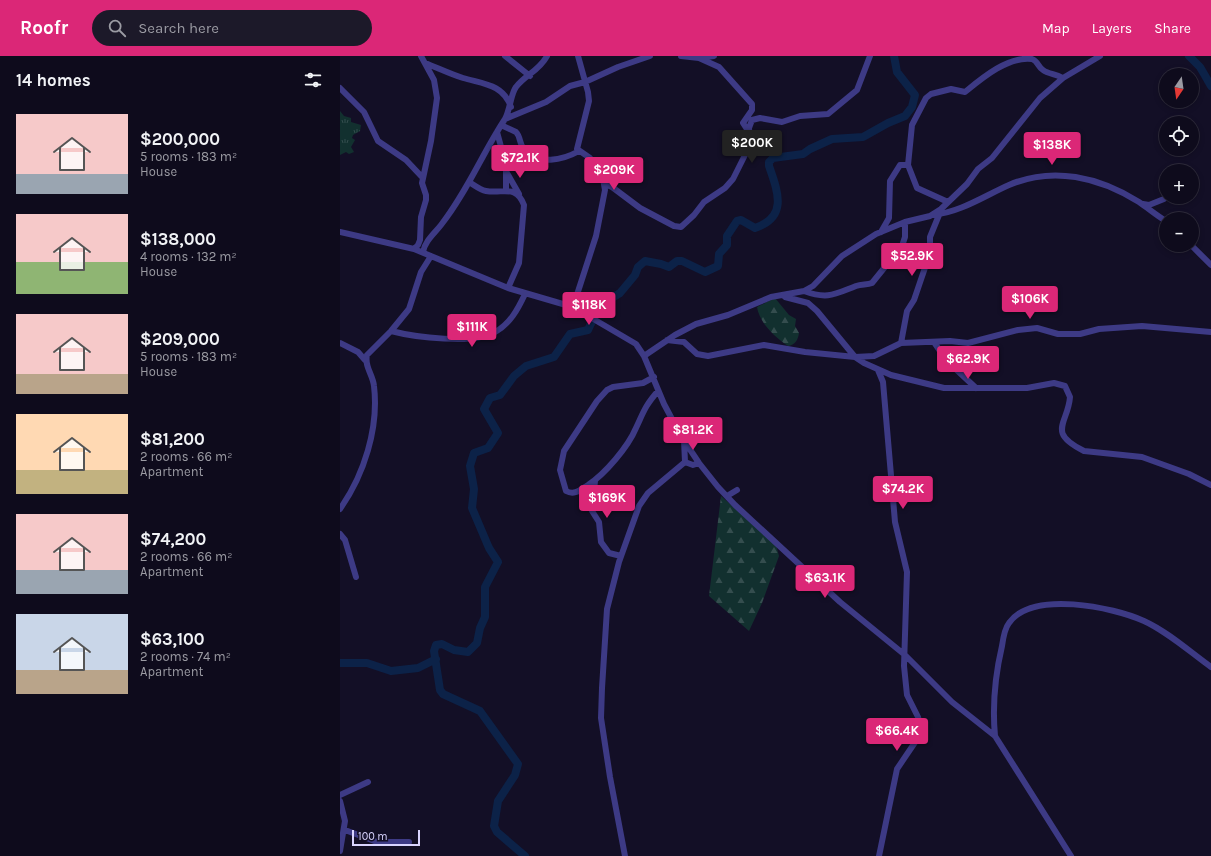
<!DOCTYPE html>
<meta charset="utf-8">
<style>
:root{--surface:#0e0b1c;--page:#1c1929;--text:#f1f3f6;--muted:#9b9ba3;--line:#2e2b3b;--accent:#db2777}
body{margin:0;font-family:Karla,sans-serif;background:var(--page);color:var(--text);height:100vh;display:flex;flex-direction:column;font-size:15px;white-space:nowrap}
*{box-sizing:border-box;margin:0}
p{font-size:13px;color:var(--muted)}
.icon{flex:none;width:22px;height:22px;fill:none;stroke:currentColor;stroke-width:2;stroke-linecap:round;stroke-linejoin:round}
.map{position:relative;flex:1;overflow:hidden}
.side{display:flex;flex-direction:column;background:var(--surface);width:340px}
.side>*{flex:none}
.needle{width:26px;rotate:193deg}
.fabs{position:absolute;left:819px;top:12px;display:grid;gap:8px}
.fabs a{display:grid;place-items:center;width:40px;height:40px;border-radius:50%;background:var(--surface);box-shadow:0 2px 6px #0003,0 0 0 1px var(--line);font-size:20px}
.scale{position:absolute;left:12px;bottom:10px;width:68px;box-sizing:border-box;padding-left:4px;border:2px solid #d9d4ff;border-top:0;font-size:11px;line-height:14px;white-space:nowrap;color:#d9d4ff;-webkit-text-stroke:3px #130f26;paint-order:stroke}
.price{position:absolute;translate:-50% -34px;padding:0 9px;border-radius:4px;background:var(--accent);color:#fff;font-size:13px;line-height:26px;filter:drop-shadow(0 1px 2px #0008)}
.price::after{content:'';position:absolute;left:50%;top:24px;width:12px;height:9px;margin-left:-6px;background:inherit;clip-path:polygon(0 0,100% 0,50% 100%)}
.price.selected{background:#222;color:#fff}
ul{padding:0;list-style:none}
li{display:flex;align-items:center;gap:12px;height:100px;padding:0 16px}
li span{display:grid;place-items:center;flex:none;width:112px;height:80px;border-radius:0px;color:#555}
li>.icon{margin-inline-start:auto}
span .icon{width:48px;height:48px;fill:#fffc;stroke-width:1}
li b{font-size:17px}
h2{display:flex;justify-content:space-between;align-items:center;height:48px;padding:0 16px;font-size:17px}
header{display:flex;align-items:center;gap:24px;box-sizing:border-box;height:56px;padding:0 20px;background:var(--accent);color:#fff}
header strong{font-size:19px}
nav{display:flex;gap:22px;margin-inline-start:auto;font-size:14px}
.search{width:280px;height:36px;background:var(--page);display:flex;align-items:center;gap:10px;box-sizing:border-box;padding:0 14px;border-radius:22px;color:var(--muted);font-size:15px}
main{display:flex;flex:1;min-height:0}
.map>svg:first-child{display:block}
.grass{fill:url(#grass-tufts)}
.forest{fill:url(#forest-firs)}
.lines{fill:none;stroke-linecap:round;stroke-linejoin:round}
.river{stroke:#0c2248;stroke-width:8}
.minor{stroke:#3d3a85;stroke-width:6}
</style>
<header>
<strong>Roofr</strong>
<div class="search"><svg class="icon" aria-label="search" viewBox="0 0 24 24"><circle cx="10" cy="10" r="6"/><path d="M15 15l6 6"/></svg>Search here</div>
<nav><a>Map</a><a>Layers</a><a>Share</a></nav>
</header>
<main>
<section class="side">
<h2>14 homes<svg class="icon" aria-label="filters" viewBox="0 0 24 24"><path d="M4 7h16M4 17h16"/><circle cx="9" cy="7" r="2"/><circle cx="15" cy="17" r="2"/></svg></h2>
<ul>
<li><span style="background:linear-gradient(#f6c9c9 75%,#9aa5b1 0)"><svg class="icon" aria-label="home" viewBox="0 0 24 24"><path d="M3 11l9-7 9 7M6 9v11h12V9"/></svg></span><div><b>$200,000</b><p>5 rooms · 183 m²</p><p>House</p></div></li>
<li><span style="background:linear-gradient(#f6c9c9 60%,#8fb573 0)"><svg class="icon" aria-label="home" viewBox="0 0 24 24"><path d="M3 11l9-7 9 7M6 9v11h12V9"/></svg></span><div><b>$138,000</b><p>4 rooms · 132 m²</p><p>House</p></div></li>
<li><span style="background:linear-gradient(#f6c9c9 75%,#b9a48a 0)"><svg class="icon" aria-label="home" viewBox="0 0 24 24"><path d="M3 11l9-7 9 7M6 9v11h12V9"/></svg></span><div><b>$209,000</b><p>5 rooms · 183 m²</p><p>House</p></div></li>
<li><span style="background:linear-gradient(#ffd9b3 70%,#c2b280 0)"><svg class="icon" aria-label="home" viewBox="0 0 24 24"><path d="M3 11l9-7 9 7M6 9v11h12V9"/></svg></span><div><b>$81,200</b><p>2 rooms · 66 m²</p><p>Apartment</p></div></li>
<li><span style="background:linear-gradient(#f6c9c9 70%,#9aa5b1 0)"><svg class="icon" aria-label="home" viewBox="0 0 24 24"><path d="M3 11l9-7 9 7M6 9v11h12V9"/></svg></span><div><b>$74,200</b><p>2 rooms · 66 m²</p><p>Apartment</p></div></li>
<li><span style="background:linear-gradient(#c9d6e8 70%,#b9a48a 0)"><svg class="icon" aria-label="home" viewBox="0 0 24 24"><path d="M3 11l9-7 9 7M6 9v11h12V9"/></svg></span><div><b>$63,100</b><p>2 rooms · 74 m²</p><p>Apartment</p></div></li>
</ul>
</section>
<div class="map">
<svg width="871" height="800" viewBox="0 0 871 800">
<defs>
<pattern id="grass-tufts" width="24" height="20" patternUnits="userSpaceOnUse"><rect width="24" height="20" fill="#12302f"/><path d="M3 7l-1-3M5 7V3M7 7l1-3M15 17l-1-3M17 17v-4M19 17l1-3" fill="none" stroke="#344d4e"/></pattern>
<pattern id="forest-firs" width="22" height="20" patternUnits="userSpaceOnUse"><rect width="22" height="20" fill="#12302f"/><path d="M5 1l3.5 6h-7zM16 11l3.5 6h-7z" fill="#344d4e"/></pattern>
</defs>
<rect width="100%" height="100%" fill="#130f26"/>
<path class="grass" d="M0 55 4 60 11 62V66L21 69 20 75 13 79 12 82 15 84 11 91 14 96 9 98 6 96 0 99Z"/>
<path class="forest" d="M435 242 449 259 456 263 455 270 459 277C458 284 455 289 448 290 435 281 420 268 417 251Z
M381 440 436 489 439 500 422 547 409 575 369 540Z"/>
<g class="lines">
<path class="river" d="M849 0 860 11 871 30
M0 607H27L51 615 78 612 96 603
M185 800 157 776 154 770 158 745 175 719 178 708 140 655 103 638 100 634 94 595 96 589 102 588 114 594 128 596 137 587 140 572 145 561V531L158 506 149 492 132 452 134 433 130 410 134 397 148 392 158 377 144 353 150 342 160 339 174 320 186 310 214 301 230 278 248 274 259 250 280 237 295 219 298 211 305 205 321 208 329 211 337 205H342L365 216 378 210 379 198 387 189V180L397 165 401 164 415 172C448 161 438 136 429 110V106L433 102 463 98 470 93 492 83 523 81 548 67 565 60 572 51 575 39 557 16 554 0"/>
<path class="minor" d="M165 0 190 20
M341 0 359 2 374 0
M359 2 379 11 412 48V54L403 67 410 78
M85 7C98 12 110 18 123 22 143 28 163 28 171 51
M0 32 24 56 38 85 66 104 83 122
M165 63 206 46 230 30 245 26 278 11 310 0
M161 69 176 76C181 81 179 88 184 93 198 110 223 104 239 95
M157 76 166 109V135
M568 109 572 69 586 42 591 38 611 33 625 36C642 22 668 0 692 3 698 5 698 11 703 14 708 18 716 18 723 22
M167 117 179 138
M129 126C134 129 140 134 146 135 163 138 176 128 184 149L179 207 168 232
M264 128 272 131 300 152 334 170 341 171 354 159 364 146 385 132 393 123 410 89 409 72 412 64 420 62 442 66 460 60 488 58 517 34 530 0
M803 148 809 149 824 143
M593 159C621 156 644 140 669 129 713 110 759 121 799 146 808 152 816 159 826 165
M0 176 74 193 168 232 233 251 296 288 304 300 324 348 341 380 359 407 378 431 395 449 500 546 565 599 612 646 655 680 731 800
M541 176 549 162 550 125 560 109H568L577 132 608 146
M851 189 871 209
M74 193 78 189 80 184 81 161 86 144V139L82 127 91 85 97 42 94 24 81 0
M83 196C85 185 94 178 101 169 127 136 142 98 165 63 170 54 171 37 176 31 185 19 199 15 207 0
M464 235C488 244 495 238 516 230 522 228 527 229 532 227L562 190 565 181V166
M445 241 468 247 477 255 515 301 534 300 561 287 610 285 628 287 678 274 697 272 718 278H740L759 273 802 270 871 276
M233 251 256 180 265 134 263 123 258 112 250 102 237 93 249 45 248 36 238 0
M51 275C74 281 135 289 155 276 170 268 178 253 185 238
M327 284 344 286 357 298 368 300 424 289 465 296 515 301 524 307 551 319 604 332H687L714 327 725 330 730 341C728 368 706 376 744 395L802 401 849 418 871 429
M594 286 606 304 636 332
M0 287 18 296 25 304
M561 287 567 255 574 244 590 197V181L599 159
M304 300 335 279 356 268 388 259 431 241 464 235 473 230 502 200 536 178 565 166 590 160 601 153 627 128 638 113 652 102 700 42 723 22 760 0
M538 314 543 326 555 466 567 516 564 610 567 639 578 661 582 676 557 713 539 800
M314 321 303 327 273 331 267 334 257 345 224 395 220 414 226 435C235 440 241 433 248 429 265 418 288 391 296 372 304 355 305 350 318 335
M344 384 345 406
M255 425 252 455 259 466 261 486 269 497 281 500
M387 440 397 434
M0 453C24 419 39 372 34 330 33 319 24 310 27 299L51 275 69 253 81 216 91 200
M0 478 5 484 16 521
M655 680C652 648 655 620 662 590 663 583 665 572 669 567 692 534 773 551 804 565 828 576 850 596 871 611
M0 739 28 726
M0 745 5 765 0 795
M5 774 37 786H69
M285 800 270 721 261 662 262 632 267 553 279 506 299 450 308 437 345 406 353 409 359 407"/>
</g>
</svg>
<div class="fabs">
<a><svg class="needle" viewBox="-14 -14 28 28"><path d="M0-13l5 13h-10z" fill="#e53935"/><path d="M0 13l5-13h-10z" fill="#9b9ba3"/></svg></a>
<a><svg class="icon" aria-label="locate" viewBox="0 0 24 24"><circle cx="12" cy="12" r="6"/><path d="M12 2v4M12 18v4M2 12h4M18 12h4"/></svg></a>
<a>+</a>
<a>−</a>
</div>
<div class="scale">100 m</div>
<b class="price selected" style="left:412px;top:108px">$200K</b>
<b class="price" style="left:712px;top:110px">$138K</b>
<b class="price" style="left:180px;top:123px">$72.1K</b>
<b class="price" style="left:274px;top:135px">$209K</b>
<b class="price" style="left:572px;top:221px">$52.9K</b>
<b class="price" style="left:690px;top:264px">$106K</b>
<b class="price" style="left:249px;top:270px">$118K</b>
<b class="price" style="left:132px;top:292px">$111K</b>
<b class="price" style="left:628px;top:324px">$62.9K</b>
<b class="price" style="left:353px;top:395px">$81.2K</b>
<b class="price" style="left:563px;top:454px">$74.2K</b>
<b class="price" style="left:267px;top:463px">$169K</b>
<b class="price" style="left:485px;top:543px">$63.1K</b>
<b class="price" style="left:557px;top:696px">$66.4K</b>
</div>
</main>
